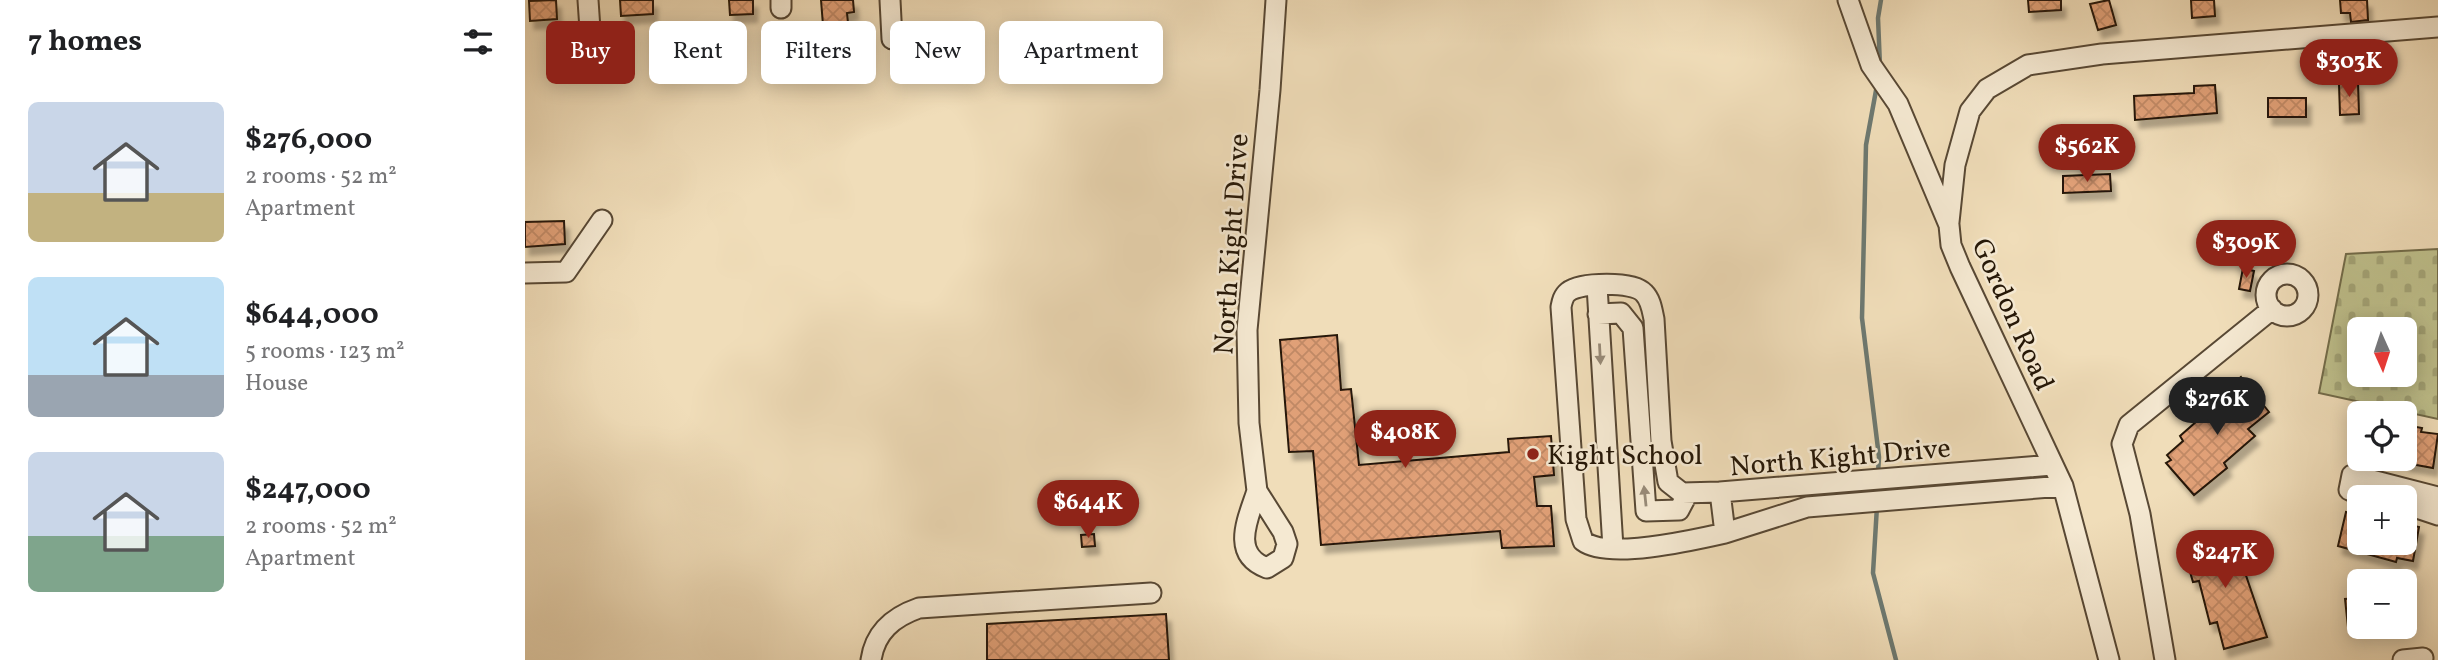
<!DOCTYPE html>
<meta charset="utf-8">
<style>
:root{--surface:#fff;--page:#f2f2f2;--text:#202124;--muted:#757577;--accent:#8f2418}
body{margin:0;font-family:Vollkorn,serif;background:var(--page);color:var(--text);height:100vh;display:flex;flex-direction:column;font-size:26px;white-space:nowrap}
*{box-sizing:border-box;margin:0}
p{font-size:23px;color:var(--muted)}
.icon{flex:none;width:38px;height:38px;fill:none;stroke:currentColor;stroke-width:2;stroke-linecap:round;stroke-linejoin:round}
.map{position:relative;flex:1;overflow:hidden}
.sheet{display:flex;flex-direction:column;background:var(--surface);width:525px}
.sheet>*{flex:none}
.hud{position:absolute;left:21px;top:21px;width:665px;height:63px;display:flex;gap:14px}
.needle{width:46px;rotate:177deg}
.tools{position:absolute;left:1822px;top:317px;display:grid;gap:14px}
.tools a{display:grid;place-items:center;width:70px;height:70px;border-radius:10px;background:var(--surface);box-shadow:0 4px 18px #0003;font-size:35px}
.price{position:absolute;translate:-50% -60px;padding:0 16px;border-radius:24px;background:var(--accent);color:#fff;font-size:23px;line-height:46px;filter:drop-shadow(0 2px 4px #0008)}
.price::after{content:'';position:absolute;left:50%;top:42px;width:21px;height:16px;margin-left:-10px;background:inherit;clip-path:polygon(0 0,100% 0,50% 100%)}
.price.selected{background:#222;color:#fff}
ul{padding:0;list-style:none}
li{display:flex;align-items:center;gap:21px;height:175px;padding:0 28px}
li span{display:grid;place-items:center;flex:none;width:196px;height:140px;border-radius:10px;color:#555}
li>.icon{margin-inline-start:auto}
span .icon{width:84px;height:84px;fill:#fffc;stroke-width:1}
li b{font-size:30px}
h2{display:flex;justify-content:space-between;align-items:center;height:84px;padding:0 28px;font-size:30px}
.chip{padding:0 24px;border-radius:10px;background:var(--surface);box-shadow:0 4px 18px #0003;font-size:24px;line-height:63px}
.chip.selected{background:var(--accent);color:#fff}
main{display:flex;flex:1;min-height:0}
.map>svg:first-child{display:block}
.cemetery{fill:url(#cemetery-stones);stroke:#726b49;stroke-width:2;fill-rule:evenodd}
.lines{fill:none;stroke-linecap:round;stroke-linejoin:round}
.stream{stroke:#6d7971;stroke-width:4.5}
.building{fill:url(#building-cross-hatch);stroke:#251707;stroke-width:2;filter:url(#shadow)}
.minor-casing{stroke:#584834;stroke-width:23}
.minor{stroke:#f5e9d2;stroke-width:19}
.oneway{fill:#978a77}
.poi-dot{fill:#8f2418;stroke:#f5e9d2;stroke-width:2.5}
.labels{text-anchor:middle;stroke-width:5;stroke-linejoin:round;paint-order:stroke}
.street-label{font-size:28px;fill:#251707;stroke:#f5e9d2}
.poi-label{font-size:28px;fill:#251707;stroke:#f5e9d2;text-anchor:start}
</style>
<main>
<section class="sheet">
<h2>7 homes<svg class="icon" aria-label="filters" viewBox="0 0 24 24"><path d="M4 7h16M4 17h16"/><circle cx="9" cy="7" r="2"/><circle cx="15" cy="17" r="2"/></svg></h2>
<ul>
<li><span style="background:linear-gradient(#c9d6e8 65%,#c2b280 0)"><svg class="icon" aria-label="home" viewBox="0 0 24 24"><path d="M3 11l9-7 9 7M6 9v11h12V9"/></svg></span><div><b>$276,000</b><p>2 rooms · 52 m²</p><p>Apartment</p></div></li>
<li><span style="background:linear-gradient(#bfe0f5 70%,#9aa5b1 0)"><svg class="icon" aria-label="home" viewBox="0 0 24 24"><path d="M3 11l9-7 9 7M6 9v11h12V9"/></svg></span><div><b>$644,000</b><p>5 rooms · 123 m²</p><p>House</p></div></li>
<li><span style="background:linear-gradient(#c9d6e8 60%,#7fa58c 0)"><svg class="icon" aria-label="home" viewBox="0 0 24 24"><path d="M3 11l9-7 9 7M6 9v11h12V9"/></svg></span><div><b>$247,000</b><p>2 rooms · 52 m²</p><p>Apartment</p></div></li>
</ul>
</section>
<div class="map">
<svg width="1913" height="660" viewBox="0 0 1913 660">
<defs>
<pattern id="cemetery-stones" width="16" height="16" patternUnits="userSpaceOnUse" patternTransform="scale(1.75)"><rect width="16" height="16" fill="#bebf8b"/><path d="M2 7V4a2 2 0 0 1 4 0v3zM10 15v-3a2 2 0 0 1 4 0v3z" fill="#a3a376"/></pattern>
<pattern id="building-cross-hatch" width="8" height="8" patternUnits="userSpaceOnUse" patternTransform="scale(1.75)"><rect width="8" height="8" fill="#e0a077"/><path d="M0 0l8 8M0 8l8-8" fill="none" stroke="#c08965"/></pattern>
<filter id="shadow"><feDropShadow dx="4.5" dy="8" stdDeviation="2" flood-color="#0004"/></filter>
</defs>
<rect width="100%" height="100%" fill="#f0ddb9"/>
<filter id="stains"><feTurbulence type="fractalNoise" baseFrequency=".00286" numOctaves="4"/><feColorMatrix values="0 0 0 0 .2 0 0 0 0 .09 0 0 0 0 .02 0 0 0 .5 -.17"/></filter>
<radialGradient id="worn" r=".72"><stop offset=".6" stop-color="#630" stop-opacity="0"/><stop offset="1" stop-color="#630" stop-opacity=".3"/></radialGradient>
<path class="cemetery" d="M1913 249V419L1794 393 1821 254ZM1834 329H1880V374H1834Z"/>
<g class="lines">
<path class="stream" d="M1355 66 1353 18 1356 0
M1352 85 1341 145 1337 318 1354 457 1353 473
M1352 506 1348 573 1371 660"/>
</g>
<path class="building" d="M31 0 32 19 5 21 4 1Z
M95 0H128V14L96 16Z
M204 0H228V14L205 15Z
M296 0H328L329 12 322 13 323 23 298 25Z
M1503 0H1536V10L1504 12Z
M1584 0 1591 25 1573 30 1565 4Z
M1666 0H1689L1690 16 1667 18Z
M1815 0H1842L1843 20 1826 22 1825 13H1816Z
M1833 83 1834 114 1815 115 1814 84Z
M1690 85 1692 113 1610 120 1609 96 1669 93V86Z
M1743 98H1781V117H1743Z
M1585 174 1586 191 1538 193V176Z
M39 221 40 244 0 247V222Z
M1718 268 1729 271 1725 291 1714 289Z
M812 335 816 390 826 389 834 465 984 452 983 439 1026 436 1029 475 1009 477 1012 506H1026L1029 546 977 548 975 531 796 545 788 451 764 452 755 340Z
M1716 377 1744 412 1723 429 1730 436 1699 463 1702 468 1669 495 1641 463 1646 460 1642 455 1658 441 1655 436 1689 406 1687 402Z
M1880 425 1897 428 1896 432 1913 434 1908 468 1880 463Z
M1821 512 1834 514V542H1880V524L1894 527 1888 561 1872 558 1871 562 1813 546Z
M569 534 570 546 557 547 556 535Z
M1704 534 1711 562 1716 561 1742 637 1699 649 1692 622 1685 624 1674 581 1668 582 1657 544 1682 535 1684 539Z
M1834 598V626L1823 627 1820 599Z
M641 614 644 660H462V624Z"/>
<g class="lines">
<g class="minor-casing">
<path id="minor" d="M63 0 66 44
M256 0V8
M365 0 367 39
M1323 0 1346 65 1373 104 1424 225 1426 245 1435 267 1538 486 1584 660
M1424 222 1430 165 1445 111 1462 89 1503 65 1577 54 1913 27
M0 273 41 272 77 220
M1741 295a21 21 0 1 1 42 0a21 21 0 1 1-42 0Z
M1072 286 1088 548
M1073 314 1096 313 1108 328 1121 511 1154 510 1163 493
M1527 465 1195 492 1200 533 1282 507 1538 486
M732 491C723 519 705 554 742 568L758 558 762 544 758 532 732 491 724 423 722 330 745 90 751 0
M1195 492 1157 493 1143 482 1136 441 1129 319C1127 310 1126 300 1119 293 1108 281 1056 282 1043 292 1038 296 1037 302 1036 307L1051 519 1058 541C1083 560 1169 540 1200 533
M1851 497 1824 490 1827 475 1913 497
M1880 504 1913 515
M346 660C350 632 368 617 394 608L626 593
M1640 660 1615 514 1597 444 1604 425 1747 309
M1878 660 1898 658"/>
</g>
<use href="#minor" class="minor"/>
</g>
<defs><path id="oneway-solid" d="M-6-.8H1V-3.2L6.5 0L1 3.2V.8H-6Z" transform="scale(1.75)"/></defs>
<g class="oneway">
<use href="#oneway-solid" transform="translate(1075 354) rotate(87)"/>
<use href="#oneway-solid" transform="translate(1120 496) rotate(-96)"/>
</g>
<circle class="poi-dot" cx="1008" cy="454" r="7"/>
<g class="labels">
<g class="street-label">
<text transform="translate(705 244) rotate(-86)" y="10">North Kight Drive</text>
<text transform="translate(1489 314) rotate(66)" y="10">Gordon Road</text>
<text transform="translate(1315 456) rotate(-5)" y="10">North Kight Drive</text>
</g>
<g class="poi-label">
<text x="1022" y="464">Kight School</text>
</g>
</g>
<rect width="100%" height="100%" filter="url(#stains)"/>
<rect width="100%" height="100%" fill="url(#worn)"/>
</svg>
<div class="tools">
<a><svg class="needle" viewBox="-14 -14 28 28"><path d="M0-13l5 13h-10z" fill="#e53935"/><path d="M0 13l5-13h-10z" fill="#757577"/></svg></a>
<a><svg class="icon" aria-label="locate" viewBox="0 0 24 24"><circle cx="12" cy="12" r="6"/><path d="M12 2v4M12 18v4M2 12h4M18 12h4"/></svg></a>
<a>+</a>
<a>−</a>
</div>
<b class="price" style="left:1824px;top:99px">$303K</b>
<b class="price" style="left:1562px;top:184px">$562K</b>
<b class="price" style="left:1721px;top:280px">$309K</b>
<b class="price selected" style="left:1692px;top:437px">$276K</b>
<b class="price" style="left:880px;top:470px">$408K</b>
<b class="price" style="left:563px;top:540px">$644K</b>
<b class="price" style="left:1700px;top:590px">$247K</b>
<div class="hud">
<a class="chip selected">Buy</a>
<a class="chip">Rent</a>
<a class="chip">Filters</a>
<a class="chip">New</a>
<a class="chip">Apartment</a>
</div>
</div>
</main>
